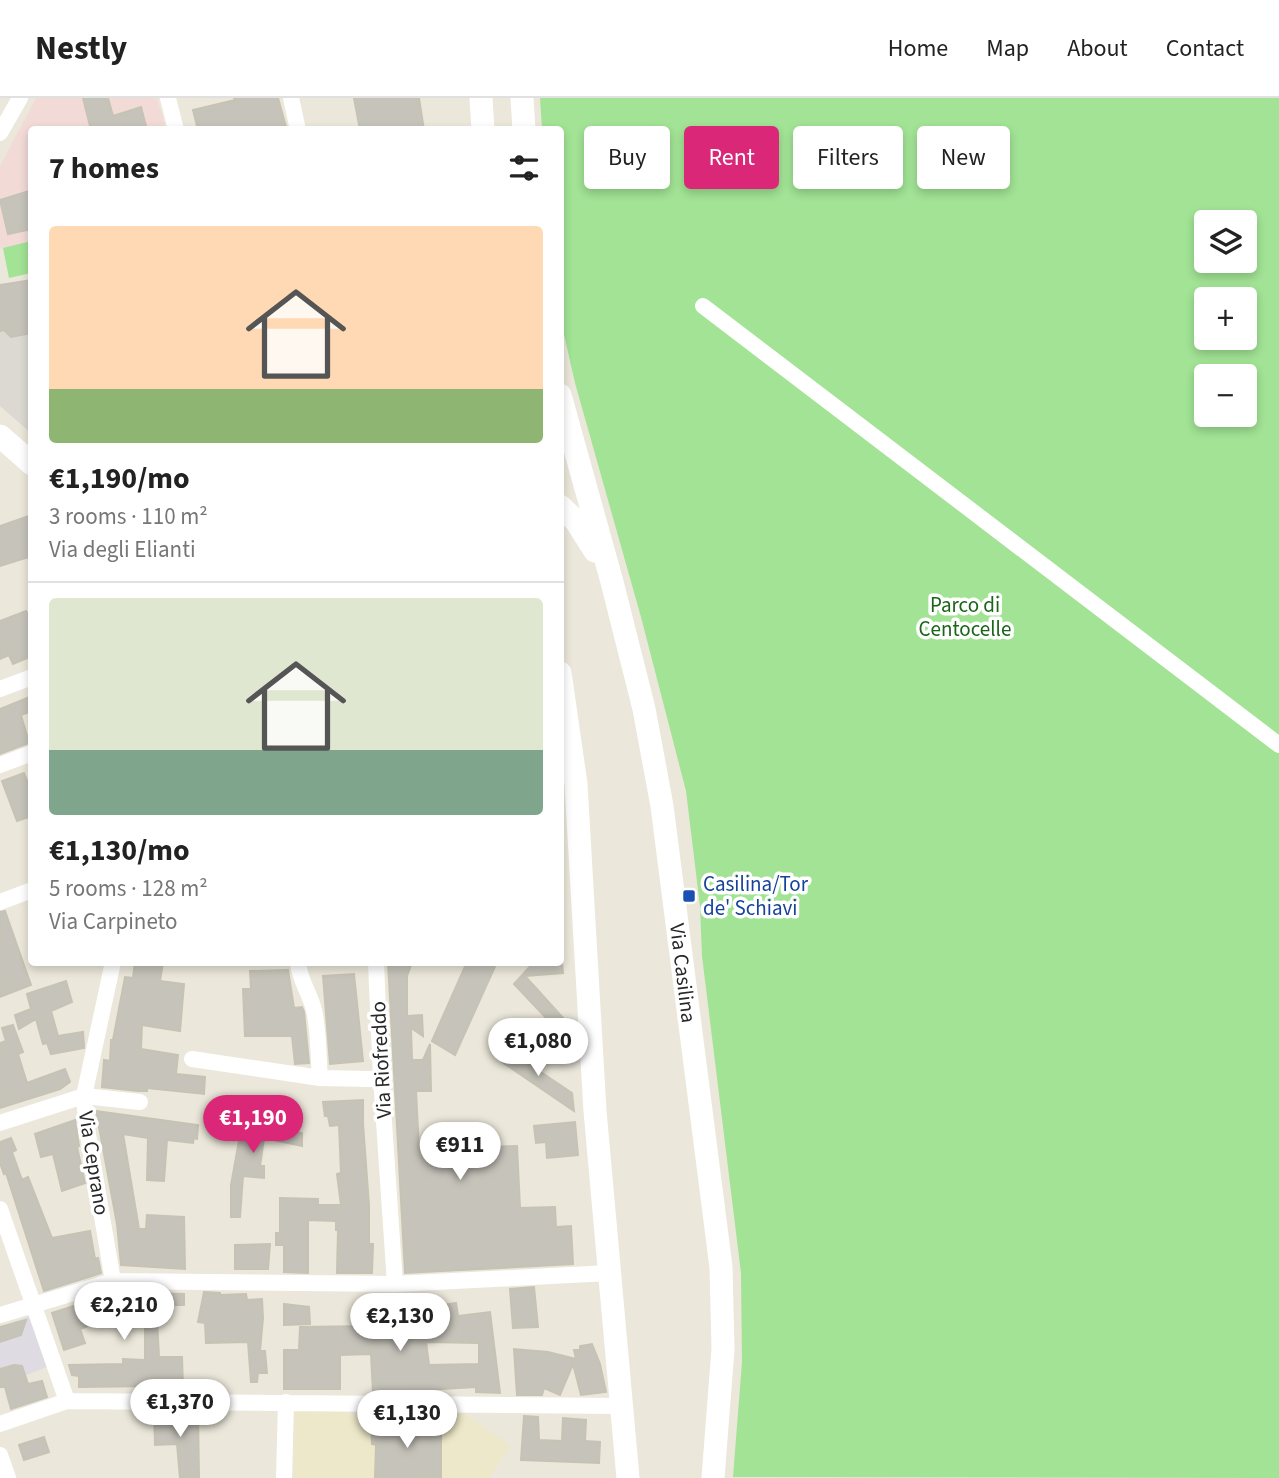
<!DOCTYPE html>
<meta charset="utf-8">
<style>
:root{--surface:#fff;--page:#f2f2f2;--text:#222;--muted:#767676;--line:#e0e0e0;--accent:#db2777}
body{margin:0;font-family:"Source Sans 3",sans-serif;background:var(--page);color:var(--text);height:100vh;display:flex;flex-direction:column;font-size:26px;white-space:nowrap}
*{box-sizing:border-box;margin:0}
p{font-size:23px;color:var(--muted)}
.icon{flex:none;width:38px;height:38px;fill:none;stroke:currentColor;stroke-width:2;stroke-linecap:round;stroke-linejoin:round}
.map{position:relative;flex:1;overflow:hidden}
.sheet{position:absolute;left:28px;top:28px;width:536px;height:840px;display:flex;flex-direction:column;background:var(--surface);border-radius:7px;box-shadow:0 4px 10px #0003}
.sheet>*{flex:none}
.top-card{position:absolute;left:584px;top:28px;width:588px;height:63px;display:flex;gap:14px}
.controls{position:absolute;left:1194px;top:112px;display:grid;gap:14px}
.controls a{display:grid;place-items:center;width:63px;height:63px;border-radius:7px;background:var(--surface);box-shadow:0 4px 10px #0003;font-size:35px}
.price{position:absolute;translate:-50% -60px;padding:0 16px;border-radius:24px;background:#fff;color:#222;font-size:23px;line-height:46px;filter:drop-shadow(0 2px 4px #0008)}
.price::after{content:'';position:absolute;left:50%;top:42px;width:21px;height:16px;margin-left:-10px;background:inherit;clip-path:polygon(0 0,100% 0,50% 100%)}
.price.active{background:var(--accent);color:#fff}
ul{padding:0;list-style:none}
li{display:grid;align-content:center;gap:14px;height:371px;padding:0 21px}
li+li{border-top:2px solid var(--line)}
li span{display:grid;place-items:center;height:217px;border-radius:7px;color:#555}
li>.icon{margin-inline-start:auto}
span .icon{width:126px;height:126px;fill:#fffc;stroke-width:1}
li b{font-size:30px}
h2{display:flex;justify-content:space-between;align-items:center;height:84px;padding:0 21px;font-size:30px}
.pill{padding:0 24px;border-radius:7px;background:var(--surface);box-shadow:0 4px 10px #0003;font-size:24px;line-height:63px}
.pill.active{background:var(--accent);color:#fff}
header{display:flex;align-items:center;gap:42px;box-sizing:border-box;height:98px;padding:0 35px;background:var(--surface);border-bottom:2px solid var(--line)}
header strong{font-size:33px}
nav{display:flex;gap:38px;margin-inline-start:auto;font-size:24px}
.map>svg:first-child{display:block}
.industrial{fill:#dfdbe3}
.education{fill:#ede8c9}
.medical{fill:#f2dad7}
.green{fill:#a2e395;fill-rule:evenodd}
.plaza{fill:#dbd9d1}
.building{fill:#c6c3ba;stroke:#c6c3b4;stroke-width:2;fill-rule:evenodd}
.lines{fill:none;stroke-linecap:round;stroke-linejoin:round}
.street{stroke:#fff;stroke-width:16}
.secondary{stroke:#fff;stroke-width:23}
.transit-dot{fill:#1a4fb4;stroke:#fff;stroke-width:2.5}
.labels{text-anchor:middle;stroke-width:7;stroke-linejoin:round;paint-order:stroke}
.park-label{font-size:21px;fill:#1b6519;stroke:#fff}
.transit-label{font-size:21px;fill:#164399;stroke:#fff;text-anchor:start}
.street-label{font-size:21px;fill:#282828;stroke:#fff}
</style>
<header>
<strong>Nestly</strong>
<nav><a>Home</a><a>Map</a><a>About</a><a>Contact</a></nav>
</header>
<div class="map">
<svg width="1279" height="1380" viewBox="0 0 1279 1380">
<rect width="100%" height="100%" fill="#ebe7da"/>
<path class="industrial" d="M30 1218 49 1268 4 1286 0 1277V1229Z"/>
<path class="education" d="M295 1310 342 1311 348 1317H356L362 1310 459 1312 510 1348 489 1380H294Z"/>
<path class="medical" d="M36 0H157L166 31 32 32 31 143 0 151V68Z"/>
<path class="green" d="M540 0H1279V1380L733 1379 742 1264 741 1175 702 858 700 808 686 693 641 519 575 285 560 219V32L542 31ZM1206 124H1244V163H1206ZM1206 201H1244V240H1206ZM1206 278H1244V317H1206Z
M31 143V175L9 180 3 150Z"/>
<path class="plaza" d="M7 231 11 239 30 235 31 335 0 308V233Z"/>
<path class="building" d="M83 0H108L113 18 141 9 147 32H91Z
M234 0H278L286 29 278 32H198L193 12 235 2Z
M354 0H419L424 32H360Z
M32 92V131L8 136 0 102Z
M32 182V235L11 239 4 232 0 233V187Z
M32 417V458L0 468V428Z
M26 513 32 526V558L13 566 9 557 0 561V523Z
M32 598V613L21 617 29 645 0 656V611Z
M24 675 32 695V718L17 723 2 683Z
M5 813 31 887 0 899V814Z
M135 864H163L160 883 184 886 180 933 142 927 141 951 178 957 176 976 205 979 204 996 147 990V993H138L102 989 104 962 110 963 111 942H113L125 879 133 880Z
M388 864H412L407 878V918L422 917 423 938 411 930 412 962H423L430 946 431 993H416L419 1051 517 1048 520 1110 555 1109 556 1129 571 1128 573 1166 405 1175Z
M467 864H497L455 957 432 943Z
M534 864H562L563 875 525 878 564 921 565 940 514 886Z
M288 872 294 910 302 909 304 914 309 965 295 966 292 938H245L243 891H251L250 873Z
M354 876 363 963 330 966 323 878Z
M66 883 72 904 51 913 58 938 83 934 84 948V950L51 956 47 945 43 946 36 921 19 931 15 917 31 911 27 896Z
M13 927 23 954 18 956 27 985 65 971 70 984 60 991 0 1010V945L6 943 2 930Z
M502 948 572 995 574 1013 502 964Z
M363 1002V1026L369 1107V1146H373L372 1175H337L338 1132H336V1123L308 1122V1175L284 1174V1147H276V1135H280V1100L318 1101V1107H341L337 1076 341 1075 339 1027 330 1028 328 1018H325L323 1004Z
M96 1013 198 1027 197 1041 194 1040 193 1045 167 1042 164 1083 147 1082 148 1040 123 1036 139 1131H146L147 1117 184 1119 185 1171 121 1167 117 1126Z
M75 1022 79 1048 77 1049 85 1085 62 1093 53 1056 41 1059 35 1036Z
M231 1023 302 1035V1048L264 1040 260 1068H264V1080L243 1078 240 1119H231V1087L240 1037 229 1036Z
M575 1024 578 1057 547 1060 546 1044 536 1045 534 1028Z
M11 1040 16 1052 12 1054 22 1082 28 1079 52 1140 90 1133 95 1161 98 1160 101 1175 44 1193 6 1075 4 1076 0 1065V1044Z
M270 1146 268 1171H235V1147Z
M534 1189 538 1229 513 1230 510 1191Z
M121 1194 184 1196V1207H165V1217L157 1221 159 1259H182L183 1290 170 1292 155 1291V1288L79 1289V1278L72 1277 69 1267 123 1266V1261L145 1262V1224L135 1222 134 1209 103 1219 104 1222 80 1231 85 1245 64 1252 52 1215 83 1205 84 1208Z
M204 1194 220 1195V1197L246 1196 247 1202 262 1201 263 1220 260 1253H265L267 1275H258L257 1284H251L248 1244 206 1245 205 1225 198 1224Z
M395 1199V1232L429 1230 427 1215 443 1214V1207L456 1205 458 1218 490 1214 500 1295 476 1294V1289L373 1295 371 1256 340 1257V1291H284V1252H299L300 1229 369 1228V1200ZM426 1244 479 1245V1266L429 1267Z
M284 1206 309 1209 310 1226 284 1227Z
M26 1222 21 1237 0 1244V1229Z
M592 1246 600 1266 606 1294 581 1297 573 1266 560 1297 544 1290 542 1297H517L514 1251 548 1254 576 1261 574 1252H580V1248Z
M14 1267 22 1268 28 1286 42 1283 47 1299 11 1311 5 1289H0V1271Z
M154 1314 198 1315 199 1380H180L177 1346 155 1347Z
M524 1318 538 1319 539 1342 562 1343 563 1320 586 1322 585 1343 600 1344 599 1365 521 1362Z
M371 1324H423V1329H441V1379L375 1380 376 1347 372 1346Z
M44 1339 49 1354 24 1362 19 1347Z"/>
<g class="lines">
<path class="street" d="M168 0 176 32
M291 0 298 32
M0 35 20 0
M703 208 1279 647
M0 591 32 579
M0 667 32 655
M0 804 32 792
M113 864 84 998 86 1025 113 1183
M298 864C299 882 310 895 314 912 319 934 318 958 320 980
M376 864 381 980 395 1186
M192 961 320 980 370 981
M0 1025 84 998 140 1004
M0 1111 67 1303
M0 1217 113 1183 395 1186 610 1175
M0 1326 67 1303 623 1308
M0 1357 8 1380
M284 1380 286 1304"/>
<path class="secondary" d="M481 0 483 32
M522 0 524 32
M560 297 612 484 644 611 662 708 721 1169 723 1251 713 1380
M0 338 32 366
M560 408 576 423 595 453
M560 575 576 686 595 1013 628 1380"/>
</g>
<rect class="transit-dot" x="682" y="791" width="14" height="14" rx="3.5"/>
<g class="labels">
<g class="park-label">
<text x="965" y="514">Parco di<tspan x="965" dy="24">Centocelle</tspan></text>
</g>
<g class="transit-label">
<text x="703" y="793">Casilina/Tor<tspan x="703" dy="24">de' Schiavi</tspan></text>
</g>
<g class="street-label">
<text transform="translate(683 875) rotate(83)" y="7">Via Casilina</text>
<text transform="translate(381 962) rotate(-93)" y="7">Via Riofreddo</text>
<text transform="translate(94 1065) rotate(81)" y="7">Via Ceprano</text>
</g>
</g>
</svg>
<div class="controls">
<a><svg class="icon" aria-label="layers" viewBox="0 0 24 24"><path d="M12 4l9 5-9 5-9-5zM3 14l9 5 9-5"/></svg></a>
<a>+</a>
<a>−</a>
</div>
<b class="price" style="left:538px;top:980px">€1,080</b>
<b class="price active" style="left:253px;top:1057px">€1,190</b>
<b class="price" style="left:460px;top:1084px">€911</b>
<b class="price" style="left:124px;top:1244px">€2,210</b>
<b class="price" style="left:400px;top:1255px">€2,130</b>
<b class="price" style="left:180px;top:1341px">€1,370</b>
<b class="price" style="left:407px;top:1352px">€1,130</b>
<div class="top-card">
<a class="pill">Buy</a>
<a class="pill active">Rent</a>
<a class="pill">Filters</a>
<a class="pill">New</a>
</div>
<section class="sheet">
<h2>7 homes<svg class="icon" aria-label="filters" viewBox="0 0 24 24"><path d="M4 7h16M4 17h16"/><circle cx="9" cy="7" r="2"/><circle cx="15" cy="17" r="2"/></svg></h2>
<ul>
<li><span style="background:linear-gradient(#ffd9b3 75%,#8fb573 0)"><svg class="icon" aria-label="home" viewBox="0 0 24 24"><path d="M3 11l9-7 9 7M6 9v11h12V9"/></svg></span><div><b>€1,190/mo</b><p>3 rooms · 110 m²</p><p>Via degli Elianti</p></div></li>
<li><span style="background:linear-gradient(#dfe7d0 70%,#7fa58c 0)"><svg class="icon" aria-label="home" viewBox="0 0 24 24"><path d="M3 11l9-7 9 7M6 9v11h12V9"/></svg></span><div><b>€1,130/mo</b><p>5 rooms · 128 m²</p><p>Via Carpineto</p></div></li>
</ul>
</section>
</div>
